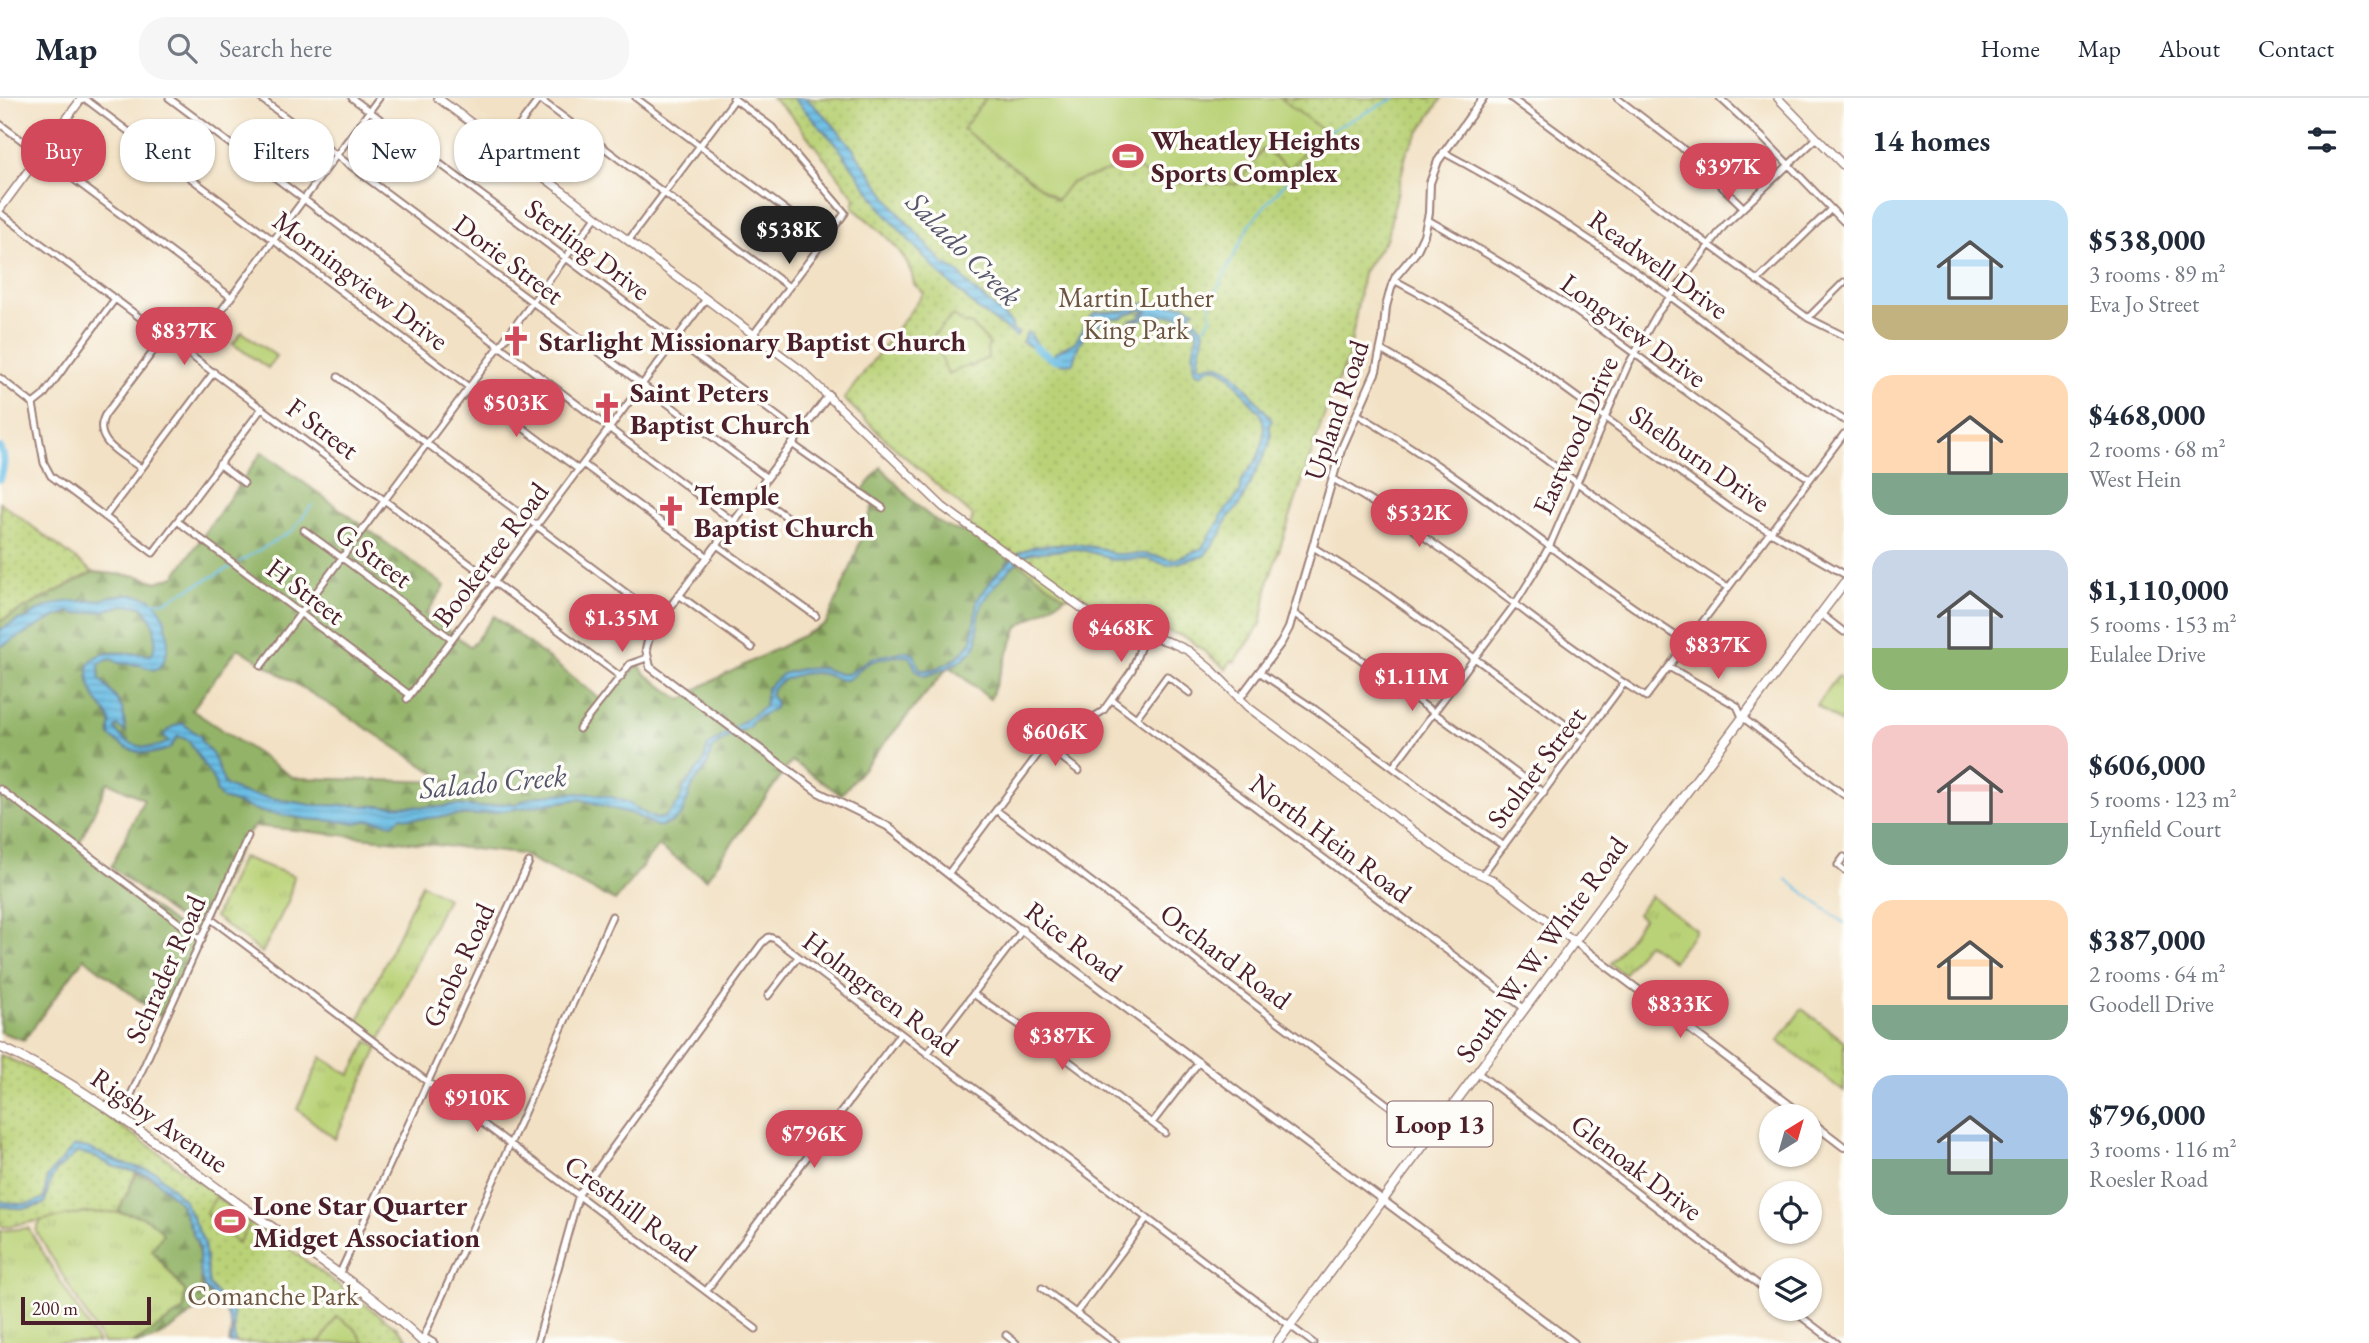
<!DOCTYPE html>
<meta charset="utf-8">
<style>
:root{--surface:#fff;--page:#f6f6f7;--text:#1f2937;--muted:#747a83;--line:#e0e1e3;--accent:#d1495b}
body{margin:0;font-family:"EB Garamond",serif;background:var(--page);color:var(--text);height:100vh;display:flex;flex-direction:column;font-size:26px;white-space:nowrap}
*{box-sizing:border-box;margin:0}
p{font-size:23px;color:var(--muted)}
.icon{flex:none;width:38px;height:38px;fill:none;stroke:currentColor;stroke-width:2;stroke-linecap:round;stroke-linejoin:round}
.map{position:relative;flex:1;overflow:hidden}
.panel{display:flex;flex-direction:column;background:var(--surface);width:525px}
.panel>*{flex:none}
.hud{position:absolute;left:21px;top:21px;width:665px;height:63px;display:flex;gap:14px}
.needle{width:46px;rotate:37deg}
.tools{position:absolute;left:1759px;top:1006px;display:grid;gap:14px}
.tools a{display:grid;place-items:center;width:63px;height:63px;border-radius:50%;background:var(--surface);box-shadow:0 2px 5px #0004;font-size:35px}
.scale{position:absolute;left:21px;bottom:18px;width:130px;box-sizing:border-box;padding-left:7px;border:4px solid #4a1f2b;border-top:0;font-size:19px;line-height:24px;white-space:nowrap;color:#4a1f2b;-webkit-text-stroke:5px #fdfcf7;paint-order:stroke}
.price{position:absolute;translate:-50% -60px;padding:0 16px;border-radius:24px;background:var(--accent);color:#fff;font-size:23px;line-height:46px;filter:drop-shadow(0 2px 4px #0008)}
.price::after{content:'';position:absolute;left:50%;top:42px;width:21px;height:16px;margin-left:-10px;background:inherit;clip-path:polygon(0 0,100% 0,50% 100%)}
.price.on{background:#222;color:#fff}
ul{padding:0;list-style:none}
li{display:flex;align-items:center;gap:21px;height:175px;padding:0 28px}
li span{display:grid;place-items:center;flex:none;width:196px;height:140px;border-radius:21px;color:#555}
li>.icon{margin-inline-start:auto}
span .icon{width:84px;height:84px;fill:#fffc;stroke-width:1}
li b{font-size:30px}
h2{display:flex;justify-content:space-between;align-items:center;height:84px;padding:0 28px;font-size:30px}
.tag{padding:0 24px;border-radius:28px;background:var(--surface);box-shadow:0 2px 5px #0004;font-size:24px;line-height:63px}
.tag.on{background:var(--accent);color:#fff}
header{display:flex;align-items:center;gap:42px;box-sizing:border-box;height:98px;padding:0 35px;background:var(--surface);border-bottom:2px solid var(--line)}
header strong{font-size:33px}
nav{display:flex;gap:38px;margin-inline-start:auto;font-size:24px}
.search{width:490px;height:63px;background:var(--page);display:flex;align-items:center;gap:18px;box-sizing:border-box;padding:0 24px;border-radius:28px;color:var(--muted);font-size:26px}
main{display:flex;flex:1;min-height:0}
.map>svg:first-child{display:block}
.grass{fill:url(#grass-tufts);stroke:#827851;stroke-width:2}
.forest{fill:url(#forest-firs);stroke:#6e6a4a;stroke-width:2;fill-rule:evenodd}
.park{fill:url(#park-dots);stroke:#827851;stroke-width:2}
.pitch{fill:#bad277;stroke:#827851;stroke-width:2}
.water{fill:url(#water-rules);stroke:#5a6e88;stroke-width:2}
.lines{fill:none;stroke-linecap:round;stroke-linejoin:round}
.stream{stroke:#69bde5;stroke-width:2}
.river{stroke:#69bde5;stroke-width:8}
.minor-casing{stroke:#9e8078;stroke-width:9}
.tertiary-casing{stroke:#9e8078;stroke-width:10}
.secondary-casing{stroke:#9e8078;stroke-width:10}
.primary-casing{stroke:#9e8078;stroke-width:11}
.minor{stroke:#fff;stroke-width:5}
.tertiary{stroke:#fff;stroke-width:6}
.secondary{stroke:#fff;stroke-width:7}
.primary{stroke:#fff;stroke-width:8}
.labels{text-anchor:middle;stroke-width:7;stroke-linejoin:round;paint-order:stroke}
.shield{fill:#fdfcf7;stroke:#806168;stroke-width:2}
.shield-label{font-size:26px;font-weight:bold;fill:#4a1f2b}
.poi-label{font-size:28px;font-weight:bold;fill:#4a1f2b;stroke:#fdfcf7;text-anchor:start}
.street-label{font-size:28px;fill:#4a1f2b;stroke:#fdfcf7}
.park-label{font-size:28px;fill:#6c5542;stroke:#fdfcf7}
.water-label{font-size:30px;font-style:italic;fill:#55566c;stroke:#fdfcf7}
</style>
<header>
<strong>Map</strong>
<div class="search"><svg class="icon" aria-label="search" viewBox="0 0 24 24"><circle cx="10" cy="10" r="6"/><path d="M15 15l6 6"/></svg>Search here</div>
<nav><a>Home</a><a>Map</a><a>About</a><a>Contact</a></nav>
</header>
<main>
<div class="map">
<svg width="1844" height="1245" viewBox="0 0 1844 1245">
<defs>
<pattern id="grass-tufts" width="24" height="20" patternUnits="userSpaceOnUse" patternTransform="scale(1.75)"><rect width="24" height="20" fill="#bad277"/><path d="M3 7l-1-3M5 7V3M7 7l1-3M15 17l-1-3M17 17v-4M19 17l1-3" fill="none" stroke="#a1b467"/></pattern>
<pattern id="forest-firs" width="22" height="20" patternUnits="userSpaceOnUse" patternTransform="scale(1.75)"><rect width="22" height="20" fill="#93b468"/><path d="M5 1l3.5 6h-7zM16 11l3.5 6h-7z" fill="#7a9256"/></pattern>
<pattern id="park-dots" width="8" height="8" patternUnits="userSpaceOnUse" patternTransform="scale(1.75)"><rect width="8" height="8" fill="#bad277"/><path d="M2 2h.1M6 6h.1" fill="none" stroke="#a1b467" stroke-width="1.8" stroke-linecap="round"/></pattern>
<pattern id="water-rules" width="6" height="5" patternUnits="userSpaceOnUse" patternTransform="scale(1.75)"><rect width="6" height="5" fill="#69bde5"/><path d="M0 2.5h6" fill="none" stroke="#5899ba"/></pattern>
</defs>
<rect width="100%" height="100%" fill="#fdfcf7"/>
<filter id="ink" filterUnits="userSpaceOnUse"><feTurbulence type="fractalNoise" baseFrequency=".0143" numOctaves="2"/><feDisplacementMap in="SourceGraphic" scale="14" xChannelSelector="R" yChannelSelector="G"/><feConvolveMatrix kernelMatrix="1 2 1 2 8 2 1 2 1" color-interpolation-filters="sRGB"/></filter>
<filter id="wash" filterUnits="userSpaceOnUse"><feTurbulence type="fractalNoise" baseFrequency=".00686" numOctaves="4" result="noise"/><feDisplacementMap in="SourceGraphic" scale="28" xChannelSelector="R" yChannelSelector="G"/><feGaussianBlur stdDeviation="1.57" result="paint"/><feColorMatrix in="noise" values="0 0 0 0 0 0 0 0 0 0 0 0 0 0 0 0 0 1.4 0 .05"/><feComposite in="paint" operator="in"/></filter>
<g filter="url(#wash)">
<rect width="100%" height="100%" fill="#f2e1c4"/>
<path class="grass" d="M1838 578 1844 583V627L1817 607Z
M242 759 294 778 288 804 262 855 215 819Z
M422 786 447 800 380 942 357 925Z
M1651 798 1696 832 1673 863 1647 845 1624 876 1610 866 1643 821 1637 816Z
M1802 911 1844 943V994L1778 943Z
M368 943 378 950 335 1041 297 1011 321 959 350 977Z
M118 1114C137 1116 152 1119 164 1136L152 1152 185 1193 184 1212 134 1245H103L36 1133 41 1122 82 1115Z
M28 1130 98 1245H0V1133Z"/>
<path class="forest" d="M262 354 445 488 426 516 471 549 494 518 604 604 639 566 644 575 681 602 702 588 826 526 851 469 873 407 877 403 862 393 881 369C902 391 934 433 966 434L970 429 1065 499 1018 529 990 601 949 568 841 697 792 663 706 781 658 748 615 803 521 756 255 728 246 737 198 836 111 769 144 701 108 684 79 746 83 757 197 842 161 919 84 860 24 942 0 934V523L93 474 138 478 157 484 175 478ZM238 550 351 620 448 684 294 680 192 612Z
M137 1075C143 1077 152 1078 157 1081 178 1097 194 1126 199 1151 203 1173 197 1190 219 1204L217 1207H201C184 1223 158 1245 134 1245L184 1212 185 1193 152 1152 163 1136C152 1119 136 1116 118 1114Z"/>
<path class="park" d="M772 0H1442L1407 53 1387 139 1363 175 1349 258 1327 309 1269 482 1261 526 1235 564 1232 562 1226 571 1189 541 1094 505 1080 496 1065 499 970 429 973 418 887 343 844 301 924 195 914 186C910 154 877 130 853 110L855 100 791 17Z
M0 404 93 474 0 523Z
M0 957 43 976 63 988 151 1049 396 1229 411 1245H229C237 1212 220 1210 201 1189 202 1145 186 1086 136 1075L118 1114 82 1115 4 1129 0 1127Z"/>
<path class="pitch" d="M986 0H1280L1321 31 1290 71 1263 51 1237 86 1156 84 1131 65 1070 85 1057 102 963 31Z
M953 217 963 225 972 227 990 246 987 250 988 260 976 265 972 269 970 267 948 276 933 238Z
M242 234 276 258 268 270 233 246Z
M216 1099 251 1125 238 1145 210 1122 206 1114Z
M337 1218 355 1231 364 1245H320Z"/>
<path class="water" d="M793 0H806L829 22 851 48 901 118 943 165 960 176 971 190 1000 214 1012 226V231L1018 235 1016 238 980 213 938 174 887 118 836 46Z
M1146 205 1184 207 1195 212 1190 215 1204 233 1198 267 1203 269C1227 258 1242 285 1255 301 1261 309 1267 314 1272 323L1269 327 1271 337 1269 347 1239 408 1227 421 1221 436 1204 458 1168 467 1147 461 1110 462 1105 458 1078 451 1031 455C1016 460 982 501 979 515 976 526 981 544 972 553 958 567 944 572 925 578L917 574 910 559C897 556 873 561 862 569 856 574 853 581 845 582 837 583 831 577 824 576 806 573 778 578 770 596L776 605 775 610 752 623 750 629 732 636 714 649 711 653 707 668 693 687 682 716 673 724 661 728H656L635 717 580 701 476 717C452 715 426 724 401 719L393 726 370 722 356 725 306 721 262 714 229 703 222 701 217 694 214 683 188 642 178 638 170 650C148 661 128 654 110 638 109 633 111 626 110 622 108 614 98 606 95 599 70 545 117 554 151 557 160 542 154 520 142 508L123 507 103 513 76 516 69 514 55 519 0 549V532L20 521 25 522C40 509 59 503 79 503 89 502 100 504 108 499 120 497 141 494 152 502 169 514 176 561 155 572L139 567 118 565 112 561 104 563 99 567 100 581 116 600 123 612 126 634 117 628 115 631C126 649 150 654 168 644L163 637 172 629 182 625 201 639V643L213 657 225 687 242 695 312 707 442 709C456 704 468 710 482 709 494 708 505 703 516 706 540 691 598 693 624 703 636 708 645 718 658 721L667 718 679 704 685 687 703 665 708 648 765 608 767 590 782 576 800 571 823 570 839 576H848L871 560 905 553 914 556 919 570 922 572C941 573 963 558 972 542L977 502 998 474 1020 454 1035 448 1076 446 1104 451 1113 456H1147L1173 462 1201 451 1221 421V418L1241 393C1239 379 1249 374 1255 364 1264 349 1267 330 1260 314 1247 305 1228 264 1211 270 1207 271 1204 274 1201 276L1195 273C1194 266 1193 258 1194 251 1195 246 1197 239 1197 235 1192 205 1144 222 1128 224L1145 217 1140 215 1149 213 1139 211 1121 220H1110L1087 234 1079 246 1073 265C1051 270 1040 251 1022 244L1027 234 1030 236C1038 245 1041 258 1054 260L1056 254 1075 244 1092 217 1098 214 1123 213Z
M74 1048 88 1050 121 1065 156 1074 184 1102 204 1144 209 1187 233 1214 235 1245H230L232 1232 225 1210 204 1190 199 1171V1150L180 1105 152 1078 112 1068 95 1059 78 1054 57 1072 50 1084 45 1105C32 1112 15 1111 0 1108V1103C15 1107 30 1108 44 1100L47 1079Z"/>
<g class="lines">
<path class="stream" d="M1203 231 1211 220 1210 205 1251 124 1331 32 1395 0
M239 464 292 433 312 407
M153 504 166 503 231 469
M1786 781 1844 825"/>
<path class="river" d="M1035 249 1053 261H1060
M0 350C6 360 3 371 0 381"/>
</g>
</g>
<g filter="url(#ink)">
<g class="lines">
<g class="minor-casing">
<path id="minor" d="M84 0 579 372
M169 0 734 424
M260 0 767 380
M352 0 800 335
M538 0 789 189
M636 0 825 141
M733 0 772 29 845 115 753 237
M1511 0 1808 220 1844 238
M1617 0 1681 49 1743 109
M1720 0 1762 39 1844 124
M0 26 231 199
M503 49 540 0
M1443 54C1511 90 1576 131 1639 176 1707 224 1772 278 1844 322
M0 115 621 579
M1428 122C1483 153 1537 185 1588 222 1663 275 1733 331 1810 381
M628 143 735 1
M1394 182 1444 209 1523 260 1729 410 1844 476
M1757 183 1831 111
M1808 220 1844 184
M1381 252C1504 321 1609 416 1728 490
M189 256 379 0
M338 279 661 521
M0 280 33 306 44 365 51 378 153 455 262 310
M33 306 43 298 115 201
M1357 316C1473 383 1573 473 1687 545
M792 346 883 410
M219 366 244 385
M583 366 708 459
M141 370C123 357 91 343 105 317L165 238
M1333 381C1445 443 1538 532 1646 599L1844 336
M755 396 806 433
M105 419 214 274
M177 423 410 597
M304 432 452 541
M717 447 816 518
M1313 449 1380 491 1584 640
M679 497 752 550
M1293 515 1359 560 1544 695
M1821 516 1844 534
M261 568 596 119
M1669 569 1737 608 1742 619 1844 697
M1259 574 1316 612 1447 710 1504 748
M407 601 706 201
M1112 602 1525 911
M1136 620 1167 578 1190 595
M579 631 630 566 647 560
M1047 648 1079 673
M1393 669 1515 506 1533 477 1550 447 1628 267 1657 216 1724 128 1817 40
M0 691 202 842
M996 712 1431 1039
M1844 759 1838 767 1844 772
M948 776 1042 651 1103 613 1132 572 1145 537
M1482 777 1624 585
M211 821 756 1231
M973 896 1033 936 1165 1035
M768 898 798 859
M927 956 1023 831
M1478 975 1771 1196
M120 1021 248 738
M1152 1025 1199 964
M339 1177 529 764
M1042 1190 1116 1245
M706 1193 900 936
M1791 1211 1836 1245
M1076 1215 1147 1120
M1006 1237 1016 1245
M424 1239 434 1245
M422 1243 612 818
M537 1245 579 1096 762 845 769 839 775 841 1313 1245"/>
</g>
<g class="tertiary-casing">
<path id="tertiary" d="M829 297 650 536 646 551 650 569 818 694 887 728 976 798 1574 1245
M1239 601 1281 545 1289 530 1341 352 1376 273 1383 240 1386 209 1391 190 1396 178 1416 154 1424 137 1429 115 1430 85 1438 63 1483 0
M1574 843 1804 1018
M1810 1023 1844 1049"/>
</g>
<g class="secondary-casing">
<path id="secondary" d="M438 0 801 272 943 409 1098 522 1172 545 1189 553 1213 573 1248 609 1450 760 1468 771 1493 782 1574 843
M1778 0 1844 68
M0 111 82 0"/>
</g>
<g class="primary-casing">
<path id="primary" d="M0 949C86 987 160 1049 236 1104 299 1149 368 1191 424 1245
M1277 1245 1580 836 1844 485"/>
</g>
<use href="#minor" class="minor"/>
<use href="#tertiary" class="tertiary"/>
<use href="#secondary" class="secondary"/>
<use href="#primary" class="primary"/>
</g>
</g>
<defs>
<g id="stadium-bare" transform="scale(2.415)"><path d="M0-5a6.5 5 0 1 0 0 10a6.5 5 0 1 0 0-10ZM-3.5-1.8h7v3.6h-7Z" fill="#d1495b" stroke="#fdfcf7" stroke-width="2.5" paint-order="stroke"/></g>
<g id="church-bare" transform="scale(2.415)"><path d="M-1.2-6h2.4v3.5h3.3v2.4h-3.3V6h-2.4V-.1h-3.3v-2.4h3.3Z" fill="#d1495b" stroke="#fdfcf7" stroke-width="2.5" paint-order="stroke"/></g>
</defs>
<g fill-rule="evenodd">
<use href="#stadium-bare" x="1128" y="58"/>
<use href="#church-bare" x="516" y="243"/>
<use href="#church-bare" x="607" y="310"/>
<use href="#church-bare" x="671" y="413"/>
<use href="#stadium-bare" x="230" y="1123"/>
</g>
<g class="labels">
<rect class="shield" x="1387.5" y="1003.5" width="105" height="45" rx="5"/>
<g class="shield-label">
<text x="1440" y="1035">Loop 13</text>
</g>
<g class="poi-label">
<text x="1151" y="52">Wheatley Heights<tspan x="1151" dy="32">Sports Complex</tspan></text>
<text x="539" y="253">Starlight Missionary Baptist Church</text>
<text x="630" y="304">Saint Peters<tspan x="630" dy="32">Baptist Church</tspan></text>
<text x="694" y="407">Temple<tspan x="694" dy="32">Baptist Church</tspan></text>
<text x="253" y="1117">Lone Star Quarter<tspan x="253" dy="32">Midget Association</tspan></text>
</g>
<g class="street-label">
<text transform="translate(588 151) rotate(37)" y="10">Sterling Drive</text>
<text transform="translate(509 161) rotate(37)" y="10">Dorie Street</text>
<text transform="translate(1659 166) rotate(36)" y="10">Readwell Drive</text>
<text transform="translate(361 182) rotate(37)" y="10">Morningview Drive</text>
<text transform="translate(1634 232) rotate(36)" y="10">Longview Drive</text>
<text transform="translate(1336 312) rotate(-71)" y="10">Upland Road</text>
<text transform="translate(323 330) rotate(37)" y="10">F Street</text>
<text transform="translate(1575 337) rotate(-66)" y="10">Eastwood Drive</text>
<text transform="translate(1700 360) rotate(35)" y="10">Shelburn Drive</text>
<text transform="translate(490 456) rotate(-53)" y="10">Bookertee Road</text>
<text transform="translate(374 457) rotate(37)" y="10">G Street</text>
<text transform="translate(306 493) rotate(37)" y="10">H Street</text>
<text transform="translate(1536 669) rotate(-53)" y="10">Stolnet Street</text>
<text transform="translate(1331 740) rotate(37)" y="10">North Hein Road</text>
<text transform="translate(1074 843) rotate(37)" y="10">Rice Road</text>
<text transform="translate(1541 851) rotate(-54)" y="10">South W. W. White Road</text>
<text transform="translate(1226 858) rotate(37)" y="10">Orchard Road</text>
<text transform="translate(458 867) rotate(-65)" y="10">Grobe Road</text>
<text transform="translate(165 871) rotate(-66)" y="10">Schrader Road</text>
<text transform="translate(881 895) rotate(37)" y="10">Holmgreen Road</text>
<text transform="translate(160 1022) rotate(35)" y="10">Rigsby Avenue</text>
<text transform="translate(1637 1069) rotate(37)" y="10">Glenoak Drive</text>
<text transform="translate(631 1110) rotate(37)" y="10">Cresthill Road</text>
</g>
<g class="park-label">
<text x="1136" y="209">Martin Luther<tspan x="1136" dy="32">King Park</tspan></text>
<text x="273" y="1207">Comanche Park</text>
</g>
<g class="water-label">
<text transform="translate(964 151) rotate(45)" y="10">Salado Creek</text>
<text transform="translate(493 684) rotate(-5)" y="10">Salado Creek</text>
</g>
</g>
</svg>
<div class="tools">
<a><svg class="needle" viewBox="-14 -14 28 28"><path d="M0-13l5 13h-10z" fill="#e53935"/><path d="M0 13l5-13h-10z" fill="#747a83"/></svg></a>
<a><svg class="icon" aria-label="locate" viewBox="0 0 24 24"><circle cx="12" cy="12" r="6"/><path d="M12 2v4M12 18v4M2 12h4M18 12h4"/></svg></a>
<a><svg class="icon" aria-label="layers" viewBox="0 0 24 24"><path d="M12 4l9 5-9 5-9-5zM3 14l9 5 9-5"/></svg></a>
</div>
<div class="scale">200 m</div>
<b class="price" style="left:1728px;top:105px">$397K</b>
<b class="price on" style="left:789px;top:168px">$538K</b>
<b class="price" style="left:184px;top:269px">$837K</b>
<b class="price" style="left:516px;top:341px">$503K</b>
<b class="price" style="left:1419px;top:451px">$532K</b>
<b class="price" style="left:622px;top:556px">$1.35M</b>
<b class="price" style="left:1121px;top:566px">$468K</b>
<b class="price" style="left:1718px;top:583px">$837K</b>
<b class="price" style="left:1412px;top:615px">$1.11M</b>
<b class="price" style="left:1055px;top:670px">$606K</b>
<b class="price" style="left:1680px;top:942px">$833K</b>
<b class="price" style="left:1062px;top:974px">$387K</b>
<b class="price" style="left:477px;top:1036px">$910K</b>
<b class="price" style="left:814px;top:1072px">$796K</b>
<div class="hud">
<a class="tag on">Buy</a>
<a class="tag">Rent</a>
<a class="tag">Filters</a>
<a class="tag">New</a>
<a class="tag">Apartment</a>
</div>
</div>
<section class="panel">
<h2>14 homes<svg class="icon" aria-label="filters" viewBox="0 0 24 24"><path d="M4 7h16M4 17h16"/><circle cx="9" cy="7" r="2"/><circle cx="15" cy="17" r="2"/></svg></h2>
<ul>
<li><span style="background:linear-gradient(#bfe0f5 75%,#c2b280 0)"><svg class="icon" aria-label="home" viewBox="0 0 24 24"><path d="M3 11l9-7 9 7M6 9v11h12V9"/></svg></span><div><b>$538,000</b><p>3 rooms · 89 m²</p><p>Eva Jo Street</p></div></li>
<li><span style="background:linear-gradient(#ffd9b3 70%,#7fa58c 0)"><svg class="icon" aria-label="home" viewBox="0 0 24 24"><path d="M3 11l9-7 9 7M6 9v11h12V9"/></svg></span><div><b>$468,000</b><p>2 rooms · 68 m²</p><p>West Hein</p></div></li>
<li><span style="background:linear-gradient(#c9d6e8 70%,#8fb573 0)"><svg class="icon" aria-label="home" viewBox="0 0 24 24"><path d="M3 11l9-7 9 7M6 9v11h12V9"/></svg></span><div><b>$1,110,000</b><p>5 rooms · 153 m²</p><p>Eulalee Drive</p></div></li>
<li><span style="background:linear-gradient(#f6c9c9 70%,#7fa58c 0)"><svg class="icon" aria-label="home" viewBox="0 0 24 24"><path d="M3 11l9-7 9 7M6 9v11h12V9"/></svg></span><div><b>$606,000</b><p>5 rooms · 123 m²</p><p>Lynfield Court</p></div></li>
<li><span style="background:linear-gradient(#ffd9b3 75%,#7fa58c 0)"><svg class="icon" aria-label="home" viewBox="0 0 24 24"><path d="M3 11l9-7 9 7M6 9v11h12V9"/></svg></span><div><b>$387,000</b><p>2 rooms · 64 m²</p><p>Goodell Drive</p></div></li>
<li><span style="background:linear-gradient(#a9c7e8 60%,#7fa58c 0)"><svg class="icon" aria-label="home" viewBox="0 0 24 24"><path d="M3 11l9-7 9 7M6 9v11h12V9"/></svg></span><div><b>$796,000</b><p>3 rooms · 116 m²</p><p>Roesler Road</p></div></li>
</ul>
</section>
</main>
